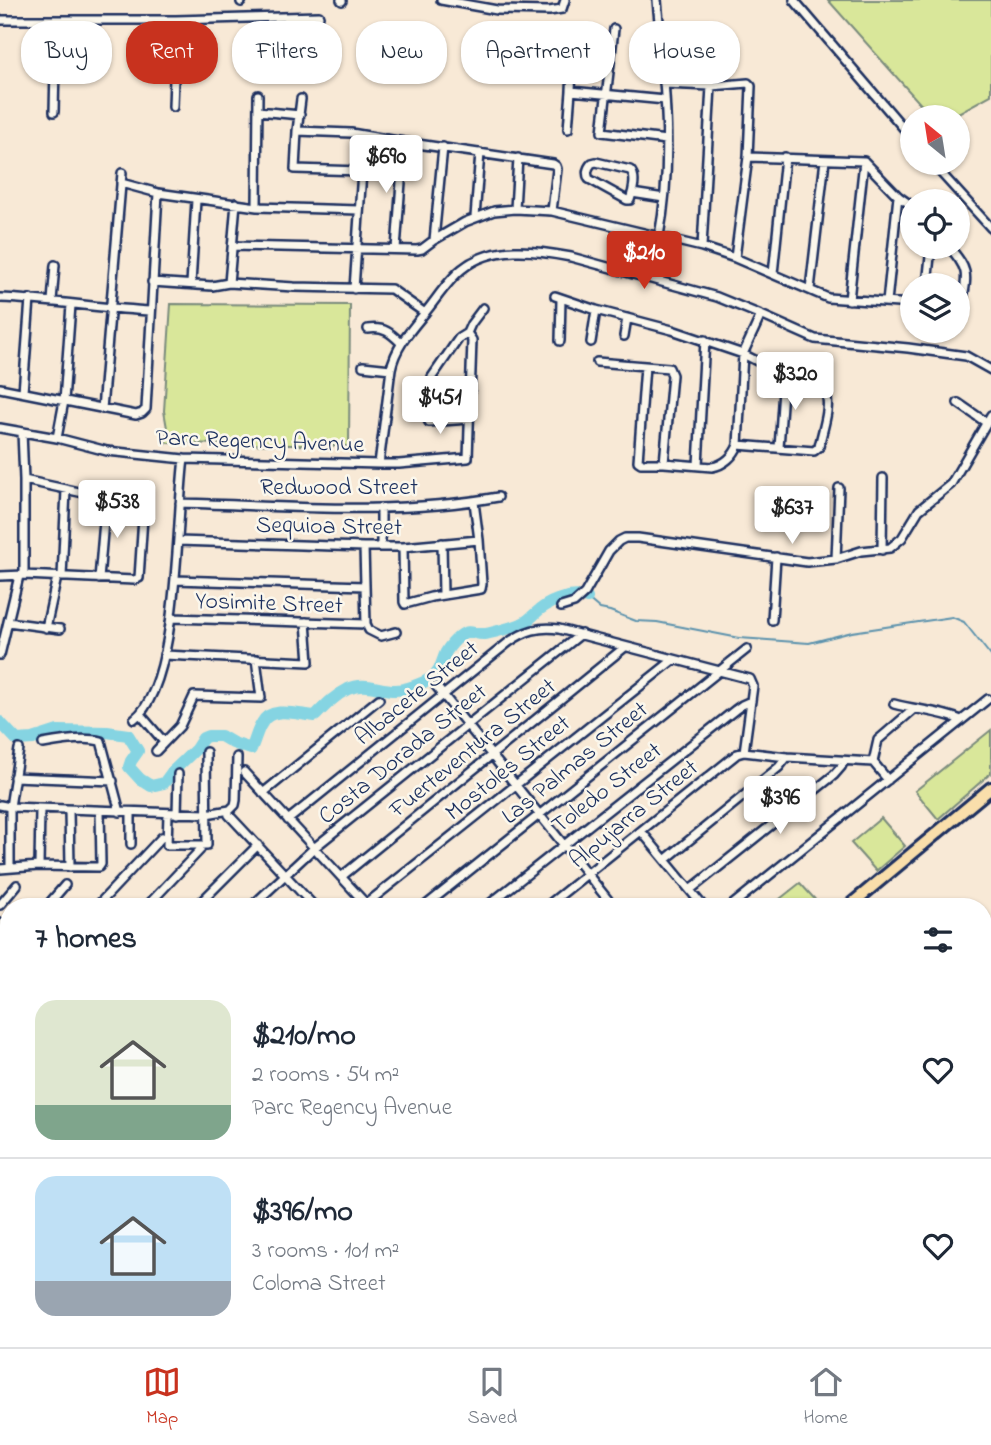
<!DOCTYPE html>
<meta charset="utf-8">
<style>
:root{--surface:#fff;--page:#f6f6f7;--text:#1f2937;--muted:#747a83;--line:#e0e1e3;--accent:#c8321e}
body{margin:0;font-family:"Indie Flower",sans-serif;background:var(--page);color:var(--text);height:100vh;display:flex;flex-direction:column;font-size:26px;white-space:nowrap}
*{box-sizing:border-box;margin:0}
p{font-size:23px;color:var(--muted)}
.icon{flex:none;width:38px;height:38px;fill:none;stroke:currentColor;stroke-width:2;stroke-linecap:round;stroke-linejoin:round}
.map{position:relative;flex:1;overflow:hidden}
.details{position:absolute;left:0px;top:898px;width:992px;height:450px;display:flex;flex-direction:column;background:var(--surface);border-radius:28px 28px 0 0;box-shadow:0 2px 5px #0004}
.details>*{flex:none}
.top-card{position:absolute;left:21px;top:21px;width:950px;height:63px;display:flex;gap:14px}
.needle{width:46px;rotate:330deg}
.fabs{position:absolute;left:900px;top:105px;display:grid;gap:14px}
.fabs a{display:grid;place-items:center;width:70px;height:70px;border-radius:50%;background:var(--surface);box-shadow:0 2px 5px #0004;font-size:35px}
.price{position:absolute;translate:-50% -60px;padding:0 16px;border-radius:7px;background:#fff;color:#222;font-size:23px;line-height:46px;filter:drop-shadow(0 2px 4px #0008)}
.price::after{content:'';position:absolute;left:50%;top:42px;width:21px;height:16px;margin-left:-10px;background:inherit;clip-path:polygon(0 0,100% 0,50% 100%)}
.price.active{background:var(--accent);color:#fff}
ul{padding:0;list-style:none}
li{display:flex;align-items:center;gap:21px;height:175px;padding:0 35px}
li+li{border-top:2px solid var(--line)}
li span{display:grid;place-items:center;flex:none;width:196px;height:140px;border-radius:21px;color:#555}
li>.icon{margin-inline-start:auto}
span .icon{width:84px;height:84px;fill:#fffc;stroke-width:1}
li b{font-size:30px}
h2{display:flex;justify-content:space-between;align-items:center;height:84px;padding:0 35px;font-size:30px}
.pill{padding:0 24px;border-radius:28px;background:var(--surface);box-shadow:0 2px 5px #0004;font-size:24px;line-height:63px}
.pill.active{background:var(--accent);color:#fff}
.tabs{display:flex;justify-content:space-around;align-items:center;height:98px;border-top:2px solid var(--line);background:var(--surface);font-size:19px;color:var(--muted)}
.tabs a{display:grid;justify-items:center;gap:4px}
.tabs .active{color:var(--accent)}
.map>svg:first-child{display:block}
.green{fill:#d9e79a;stroke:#7a8b7c;stroke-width:2}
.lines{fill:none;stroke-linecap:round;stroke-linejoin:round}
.stream{stroke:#5b92ad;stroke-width:2}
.river{stroke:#85d4e2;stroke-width:12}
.street-casing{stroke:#1b2f5e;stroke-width:12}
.primary-casing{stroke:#1b2f5e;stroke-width:16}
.street{stroke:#fbf7ec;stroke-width:7}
.primary{stroke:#f9deab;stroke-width:10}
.labels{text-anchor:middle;stroke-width:5;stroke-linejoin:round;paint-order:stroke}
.street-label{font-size:24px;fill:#1b2f5e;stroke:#fbf7ec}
</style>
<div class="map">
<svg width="991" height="1347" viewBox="0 0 991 1347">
<rect width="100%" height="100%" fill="#f8e9d6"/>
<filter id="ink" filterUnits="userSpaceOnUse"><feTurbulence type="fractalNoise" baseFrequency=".0143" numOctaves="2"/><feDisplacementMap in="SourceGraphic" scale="14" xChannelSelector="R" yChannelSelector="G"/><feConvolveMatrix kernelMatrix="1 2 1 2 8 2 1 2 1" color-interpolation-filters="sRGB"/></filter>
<g filter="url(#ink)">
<path class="green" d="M828 0H991V95L951 117H932Z
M171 304 350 305 349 446 166 443 167 428 164 411Z
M991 730V773L938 819 915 791Z
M881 818 905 846 876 871 851 843Z
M800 883 821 906H771Z"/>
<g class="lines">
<path class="stream" d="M587 598 600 609 610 611 636 621 657 622 739 638 809 643 852 632 952 617 964 622 991 656"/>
<path class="river" d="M0 722 17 740 33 739 58 731 107 732 128 735 138 751 131 761 129 767 140 779 151 786 164 783 172 772 196 749 203 738 208 736H221L233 743 251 749C255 741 257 730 262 723 271 705 299 715 315 716 325 706 334 696 348 689 365 681 378 690 395 690 405 690 421 684 430 679 441 673 441 662 446 652 449 647 455 640 460 636 470 628 474 635 485 634 488 634 517 626 521 624 530 621 534 613 542 608 553 600 573 593 587 598"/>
<g class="street-casing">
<path id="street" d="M341 0 342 1
M441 0 497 10 549 11 562 9 565 0
M794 0 912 138
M241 2 242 0
M0 20H176L319 16
M614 29 602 132 666 140
M513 32 546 37 549 39 552 57 554 61 568 63 572 67 571 91 665 100
M664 84 711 86 748 83 751 86 748 157 735 258
M301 99 297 131 295 169 362 171
M173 107 176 20
M258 111 300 115
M54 112 56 20
M568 129 571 91
M297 131 351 133 404 142 553 164 556 166 557 169 552 211
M748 157 864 161 898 196 912 206
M596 162 630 170C637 176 633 192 630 200H627L589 179C586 173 587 168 592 163Z
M932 163 991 228
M121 183 158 193 257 207 359 210
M632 193 664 198
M257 207 258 95
M515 209 518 158
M475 217 480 153
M434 240 443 147
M233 246 417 250 422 249 434 240 465 222 494 211 515 209 552 211 702 247 735 258 828 298 912 304
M702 247 711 86
M949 247C970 270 967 275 962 305L961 307 957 309
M396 249 404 142
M773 274 785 157
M647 278C651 264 656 250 659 236 674 159 664 78 657 0
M152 282 212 286 229 283 294 287 391 289 425 313
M229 283 236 203
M191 284 196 200
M927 285 931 247
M354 289 362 171 367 136
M810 289 825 160
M555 296 596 310 672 330 743 354 784 375 826 393C831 409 822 431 819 447L814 451 738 445
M0 298C51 300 101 308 151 311
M849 300 864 161
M52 301 55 265
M887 302 898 196
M368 329C384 327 390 332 401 343
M624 336 627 318
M560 341 561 299
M591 342 596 310
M597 362 669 368 672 375 664 463
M363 366 391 369
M645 366 638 461 641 463H664L712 467C724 465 734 456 738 445L743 354 761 315
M0 388 136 415 142 413 146 409 158 193
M23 392 30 299
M958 403 987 423
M102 409 122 173
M469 419 429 422 427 418 432 377 459 338 467 333 471 324 483 308
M0 428 57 438 107 451 184 459 379 464 391 369C395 348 410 331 424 314 436 300 447 281 462 269 493 244 535 250 571 257L717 297 761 315 815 339 908 348 966 356 991 370
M22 432 24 480V575
M57 438 64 401 71 305
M779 448 784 375
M379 464H399L468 458 472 340 467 333
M698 465 705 340
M180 503C286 506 393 516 498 497
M381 509V547
M178 541 364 547H403L479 540
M442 543 443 595
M364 547 366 624 369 630 381 636 396 632
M403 547 404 602 405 604 431 597 481 589 482 584 479 540 474 502
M882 550 883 478
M836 559 839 488
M0 576 24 575 134 580 139 578 144 502 106 498 24 480
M62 577 66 490
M99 579 106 498
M175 580 365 586
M561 607 574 603 585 593 609 551 619 541 625 538H638L807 562 836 559 861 551 890 548 902 538 919 510 951 484 991 415
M172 618 366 624
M772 620 776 557
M8 622 60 629
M46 628 57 577
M0 655 19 576
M164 655 309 662 306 622
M436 686 613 906
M894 704C916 710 940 711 961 720
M140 714 164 742
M134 719C180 685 176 516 184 459
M43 744C58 741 85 737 101 741L120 812
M156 751 180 726 194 696 261 698 256 659
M873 762 878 740 914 709
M873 762 888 780
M244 772 368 906
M14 777 113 781
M263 793 379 699
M0 805 10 807 206 814 230 810 235 805 236 800 237 757
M69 810 70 867
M168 814 167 845H207L206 752
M177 814 178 774
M229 815 314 906
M288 820 509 642C525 631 539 626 559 629L750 679 753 686 744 752
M641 831 703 906
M131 844V812
M665 860 779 767 787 757
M39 866 40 809
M10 868V807L19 749
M0 869 39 866 99 867 101 864 100 811
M341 877 625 647
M690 890 834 775 841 767 844 761
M366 904 673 660
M0 905 17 885
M47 906 65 885
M97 906 162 837
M147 906 200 850
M197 906 258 845
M252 906 314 848 581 634
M425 906 747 649
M487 906 735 710 742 705 751 701
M547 906 737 754 744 752 787 757 873 762
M731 906 988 699
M0 923 9 930
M0 966 9 955
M984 1014 991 1008
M984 1023 991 1017
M0 1030 9 1018
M984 1090 991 1084
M0 1097 9 1084
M984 1099 991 1093
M0 1130 9 1136
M0 1166 9 1152
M984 1182 991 1176
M984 1232 991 1234
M0 1250 9 1231
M0 1276H9
M549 1339 550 1347
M460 1347 466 1339
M508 1347 510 1339
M599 1347 606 1339
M670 1347 678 1339
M680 1347 688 1339
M779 1347 789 1339
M857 1347 858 1339"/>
</g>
<g class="primary-casing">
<path id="primary" d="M849 906 991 788
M373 1347 378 1339"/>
</g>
<use href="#street" class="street"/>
<use href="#primary" class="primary"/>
</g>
</g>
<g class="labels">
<g class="street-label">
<text transform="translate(260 440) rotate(2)" y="8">Parc Regency Avenue</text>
<text x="339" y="494">Redwood Street</text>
<text transform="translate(329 525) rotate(1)" y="8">Sequioa Street</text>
<text transform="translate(269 602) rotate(2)" y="8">Yosimite Street</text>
<text transform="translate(416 692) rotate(-39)" y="8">Albacete Street</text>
<text transform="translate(472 747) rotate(-39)" y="8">Fuerteventura Street</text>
<text transform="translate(402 753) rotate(-39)" y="8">Costa Dorada Street</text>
<text transform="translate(574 762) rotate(-39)" y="8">Las Palmas Street</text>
<text transform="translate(507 767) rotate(-39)" y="8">Mostoles Street</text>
<text transform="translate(606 787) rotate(-38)" y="8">Toledo Street</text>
<text transform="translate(633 813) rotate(-39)" y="8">Alpujarra Street</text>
</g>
</g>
</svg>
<div class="fabs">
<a><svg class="needle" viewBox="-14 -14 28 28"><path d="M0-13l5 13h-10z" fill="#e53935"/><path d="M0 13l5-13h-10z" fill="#747a83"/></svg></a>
<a><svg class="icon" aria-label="locate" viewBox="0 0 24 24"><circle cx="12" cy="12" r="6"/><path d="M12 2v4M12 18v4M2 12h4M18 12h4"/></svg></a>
<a><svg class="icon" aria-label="layers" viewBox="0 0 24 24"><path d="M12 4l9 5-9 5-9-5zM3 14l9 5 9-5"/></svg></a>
</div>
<b class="price" style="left:386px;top:195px">$690</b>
<b class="price active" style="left:644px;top:291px">$210</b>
<b class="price" style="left:795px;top:412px">$320</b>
<b class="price" style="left:440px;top:436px">$451</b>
<b class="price" style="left:117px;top:540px">$538</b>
<b class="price" style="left:792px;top:546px">$637</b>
<b class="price" style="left:780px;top:836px">$396</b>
<div class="top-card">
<a class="pill">Buy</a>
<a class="pill active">Rent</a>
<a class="pill">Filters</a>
<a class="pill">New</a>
<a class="pill">Apartment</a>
<a class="pill">House</a>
</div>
<section class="details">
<h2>7 homes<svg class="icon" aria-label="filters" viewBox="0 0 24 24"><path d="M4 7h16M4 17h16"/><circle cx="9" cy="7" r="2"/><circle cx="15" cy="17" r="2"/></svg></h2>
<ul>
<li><span style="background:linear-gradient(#dfe7d0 75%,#7fa58c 0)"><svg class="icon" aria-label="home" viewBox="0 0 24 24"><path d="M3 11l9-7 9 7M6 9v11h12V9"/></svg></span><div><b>$210/mo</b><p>2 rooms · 54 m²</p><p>Parc Regency Avenue</p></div><svg class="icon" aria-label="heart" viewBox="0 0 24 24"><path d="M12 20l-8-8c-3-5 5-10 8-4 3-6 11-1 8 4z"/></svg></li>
<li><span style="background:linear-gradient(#bfe0f5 75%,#9aa5b1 0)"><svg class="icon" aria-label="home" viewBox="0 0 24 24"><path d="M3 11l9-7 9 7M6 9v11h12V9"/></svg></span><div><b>$396/mo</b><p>3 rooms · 101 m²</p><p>Coloma Street</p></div><svg class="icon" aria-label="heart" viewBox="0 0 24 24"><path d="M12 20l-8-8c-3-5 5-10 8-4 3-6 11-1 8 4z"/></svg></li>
</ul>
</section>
</div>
<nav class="tabs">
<a class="active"><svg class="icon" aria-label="map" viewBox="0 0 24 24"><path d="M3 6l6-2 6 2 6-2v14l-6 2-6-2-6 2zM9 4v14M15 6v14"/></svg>Map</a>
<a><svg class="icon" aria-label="saved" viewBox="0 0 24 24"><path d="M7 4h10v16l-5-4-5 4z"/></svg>Saved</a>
<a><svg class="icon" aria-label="home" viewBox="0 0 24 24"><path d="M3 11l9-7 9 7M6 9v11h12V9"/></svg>Home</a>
</nav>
